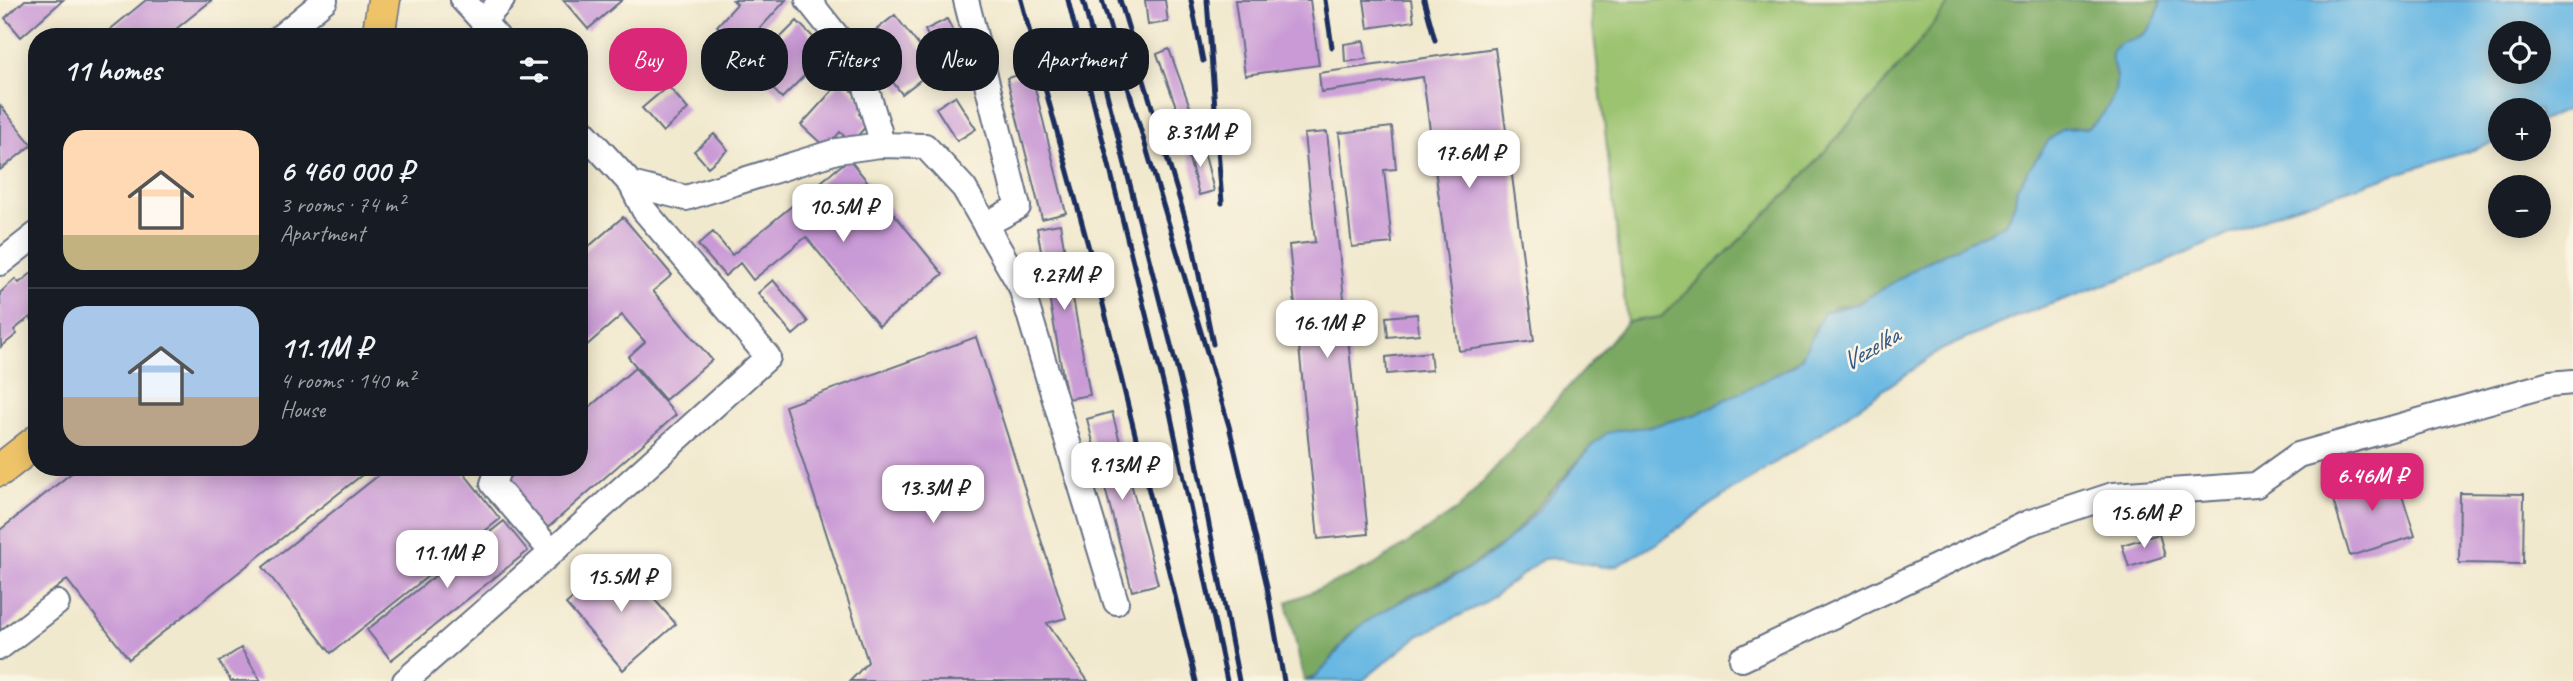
<!DOCTYPE html>
<meta charset="utf-8">
<style>
:root{--surface:#171b24;--page:#20242c;--text:#f1f3f6;--muted:#9ea1a6;--line:#363941;--accent:#db2777}
body{margin:0;font-family:Caveat,sans-serif;background:var(--page);color:var(--text);height:100vh;display:flex;flex-direction:column;font-size:26px;white-space:nowrap}
*{box-sizing:border-box;margin:0}
p{font-size:23px;color:var(--muted)}
.icon{flex:none;width:38px;height:38px;fill:none;stroke:currentColor;stroke-width:2;stroke-linecap:round;stroke-linejoin:round}
.map{position:relative;flex:1;overflow:hidden}
.panel{position:absolute;left:28px;top:28px;width:560px;height:448px;display:flex;flex-direction:column;background:var(--surface);border-radius:28px;box-shadow:0 4px 18px #0003}
.panel>*{flex:none}
.guide{position:absolute;left:609px;top:28px;width:665px;height:63px;display:flex;gap:14px}
.controls{position:absolute;left:2488px;top:21px;display:grid;gap:14px}
.controls a{display:grid;place-items:center;width:63px;height:63px;border-radius:50%;background:var(--surface);box-shadow:0 4px 18px #0003;font-size:35px}
.price{position:absolute;translate:-50% -60px;padding:0 16px;border-radius:14px;background:#fff;color:#222;font-size:23px;line-height:46px;filter:drop-shadow(0 2px 4px #0008)}
.price::after{content:'';position:absolute;left:50%;top:42px;width:21px;height:16px;margin-left:-10px;background:inherit;clip-path:polygon(0 0,100% 0,50% 100%)}
.price.on{background:var(--accent);color:#fff}
ul{padding:0;list-style:none}
li{display:flex;align-items:center;gap:21px;height:175px;padding:0 35px}
li+li{border-top:2px solid var(--line)}
li span{display:grid;place-items:center;flex:none;width:196px;height:140px;border-radius:21px;color:#555}
li>.icon{margin-inline-start:auto}
span .icon{width:84px;height:84px;fill:#fffc;stroke-width:1}
li b{font-size:30px}
h2{display:flex;justify-content:space-between;align-items:center;height:84px;padding:0 35px;font-size:30px}
.tag{padding:0 24px;border-radius:28px;background:var(--surface);box-shadow:0 4px 18px #0003;font-size:24px;line-height:63px}
.tag.on{background:var(--accent);color:#fff}
.map>svg:first-child{display:block}
.green{fill:#9bc36f;stroke:#5b7966;stroke-width:2}
.forest{fill:#7ca962;stroke:#4c6c60;stroke-width:2}
.water{fill:#69b8e3;stroke:#4274a0;stroke-width:2;fill-rule:evenodd}
.building{fill:#c99ad6}
.lines{fill:none;stroke-linecap:round;stroke-linejoin:round}
.minor-casing{stroke:#667085;stroke-width:28}
.major-casing{stroke:#667085;stroke-width:35}
.minor{stroke:#fff;stroke-width:24}
.major{stroke:#efc469;stroke-width:32}
.rail{stroke:#1b2f5e;stroke-width:5}
.labels{text-anchor:middle;stroke-width:5;stroke-linejoin:round;paint-order:stroke}
.water-label{font-size:26px;font-style:italic;fill:#325886;stroke:#fcf5e5}
</style>
<div class="map">
<svg width="2573" height="681" viewBox="0 0 2573 681">
<rect width="100%" height="100%" fill="#fcf5e5"/>
<filter id="ink" filterUnits="userSpaceOnUse"><feTurbulence type="fractalNoise" baseFrequency=".0143" numOctaves="2"/><feDisplacementMap in="SourceGraphic" scale="14" xChannelSelector="R" yChannelSelector="G"/><feConvolveMatrix kernelMatrix="1 2 1 2 8 2 1 2 1" color-interpolation-filters="sRGB"/></filter>
<filter id="wash" filterUnits="userSpaceOnUse"><feTurbulence type="fractalNoise" baseFrequency=".00686" numOctaves="4" result="noise"/><feDisplacementMap in="SourceGraphic" scale="28" xChannelSelector="R" yChannelSelector="G"/><feGaussianBlur stdDeviation="1.57" result="paint"/><feColorMatrix in="noise" values="0 0 0 0 0 0 0 0 0 0 0 0 0 0 0 0 0 1.4 0 .05"/><feComposite in="paint" operator="in"/></filter>
<g filter="url(#wash)">
<rect width="100%" height="100%" fill="#f1e9ce"/>
<path class="green" d="M1590 0H1952L1911 53 1791 190 1661 317 1627 322Z"/>
<path class="forest" d="M1952 0H2161C2152 41 2147 30 2116 47 2111 61 2116 66 2116 79 2117 98 2103 117 2089 128L2063 129 2049 140 2017 187 2015 203 2005 224 1927 262 1857 304 1834 307 1818 323 1801 359 1768 380 1697 414 1649 427 1619 430 1594 443 1506 542 1463 571 1410 595 1364 623 1349 635 1320 674 1304 681 1287 602 1373 566 1457 510 1627 322 1661 317 1791 190 1911 53Z"/>
<path class="water" d="M2161 0H2573V107L2539 122V110H2501V141L2287 209 2159 265 2015 317 1941 350 1809 441 1729 492 1659 542 1617 566 1603 567 1558 558 1543 559 1483 604 1418 636 1362 681H1308C1332 667 1340 641 1362 625 1400 597 1446 585 1484 559 1527 529 1561 483 1594 443L1607 433 1619 430 1649 427 1697 414 1793 366 1801 359 1824 312 1857 304 1927 262 2005 224 2015 203 2017 187 2049 140 2063 129 2089 128C2103 117 2118 96 2116 77 2115 67 2109 61 2113 51 2122 32 2149 54 2161 0ZM2501 33H2539V72H2501Z"/>
<g id="blocks">
<path class="building" d="M25 0H63L21 37 5 18Z
M146 0H212L166 37H101Z
M563 0H622L588 29Z
M733 0H786L742 48 717 26 737 4Z
M1145 0H1165L1168 22 1148 25Z
M1235 0H1310L1319 65 1245 75Z
M1364 0H1411L1414 21 1368 28Z
M895 15 936 68 902 94 862 41Z
M947 19 956 37 934 48 925 30Z
M797 21 828 52 782 98 751 67Z
M1364 41 1366 59 1345 62 1344 44Z
M1495 48 1534 341 1459 351 1423 77 1321 92 1319 73Z
M1169 49 1194 118 1182 123 1157 54Z
M1031 72 1066 213 1042 219 1007 78Z
M841 81 868 105 859 114 869 123 851 143 840 132 826 148 801 125Z
M668 86 688 109 663 132 642 108Z
M955 96 976 129 957 141 936 108Z
M0 105 32 145 0 170Z
M1392 127 1396 169 1384 170 1392 243 1352 247 1339 133Z
M1327 132 1368 534 1318 539 1289 245 1315 242 1304 134Z
M714 134 728 150 708 167 694 151Z
M1202 143 1214 191 1199 195 1186 147Z
M849 159 943 274 879 326 806 237 753 280 740 263 725 276 698 245 713 232 732 255Z
M623 217 672 275 653 291 712 360 665 400 628 357 645 342 622 315 579 352V255Z
M1060 224 1090 395 1067 399 1037 228Z
M37 269V319L33 322 30 317 14 330 17 334 1 347 0 293 15 279 19 283Z
M773 280 808 322 793 335 758 293Z
M1417 314 1419 334 1388 337 1386 317Z
M976 337 1066 618 1047 623 1088 681H850L868 662 785 406Z
M1430 352 1432 370 1387 374 1386 357Z
M635 368 676 415 544 531 502 484 521 467H579V416Z
M1112 412 1158 584 1132 591 1087 419Z
M79 467H372L129 659 67 580 0 632V530Z
M389 467H459L500 519 331 653 263 567Z
M2394 470 2415 536 2350 556 2330 490Z
M2460 493 2524 494 2523 564 2459 563Z
M504 521 528 551 391 660 367 630Z
M2159 534 2165 556 2129 567 2122 545Z
M618 558 676 624 623 670 566 604Z
M241 648 261 681H231L219 662Z"/>
</g>
</g>
<g filter="url(#ink)">
<use href="#blocks" fill-opacity="0" stroke="#667085" stroke-width="2"/>
<g class="lines">
<g class="minor-casing">
<path id="minor" d="M463 0 497 37
M808 0 859 64 871 53
M966 0 1018 207 985 225
M483 21 502 0
M280 37 325 0
M859 64 879 131 880 145
M631 184 686 198 837 151 880 145 925 146 964 188 1021 287 1116 602
M0 263 37 234
M499 467 493 484 552 552 768 357 644 210 631 184 579 127
M0 647 57 603
M1742 659 2028 523 2113 495 2256 485 2298 455 2550 384 2573 382
M405 681 552 552"/>
</g>
<g class="major-casing">
<path id="major" d="M378 37 384 0
M0 470 37 441"/>
</g>
<use href="#minor" class="minor"/>
<use href="#major" class="major"/>
<path class="rail" d="M1021 0 1091 256 1196 681
M1068 0 1168 403 1227 681
M1083 0 1185 400 1239 681
M1102 0 1229 426 1266 582 1284 681
M1120 0 1192 241 1213 344
M1191 0 1203 61
M1207 0 1222 203
M1325 0 1332 47
M1424 0 1435 40"/>
</g>
</g>
<g class="labels">
<g class="water-label">
<text transform="translate(1870 348) rotate(-30)" y="9">Vezelka</text>
</g>
</g>
</svg>
<div class="controls">
<a><svg class="icon" aria-label="locate" viewBox="0 0 24 24"><circle cx="12" cy="12" r="6"/><path d="M12 2v4M12 18v4M2 12h4M18 12h4"/></svg></a>
<a>+</a>
<a>−</a>
</div>
<b class="price" style="left:1200px;top:169px">8.31M ₽</b>
<b class="price" style="left:1469px;top:190px">17.6M ₽</b>
<b class="price" style="left:843px;top:244px">10.5M ₽</b>
<b class="price" style="left:1064px;top:312px">9.27M ₽</b>
<b class="price" style="left:1327px;top:360px">16.1M ₽</b>
<b class="price" style="left:1122px;top:502px">9.13M ₽</b>
<b class="price on" style="left:2372px;top:513px">6.46M ₽</b>
<b class="price" style="left:933px;top:525px">13.3M ₽</b>
<b class="price" style="left:2144px;top:550px">15.6M ₽</b>
<b class="price" style="left:447px;top:590px">11.1M ₽</b>
<b class="price" style="left:621px;top:614px">15.5M ₽</b>
<div class="guide">
<a class="tag on">Buy</a>
<a class="tag">Rent</a>
<a class="tag">Filters</a>
<a class="tag">New</a>
<a class="tag">Apartment</a>
</div>
<section class="panel">
<h2>11 homes<svg class="icon" aria-label="filters" viewBox="0 0 24 24"><path d="M4 7h16M4 17h16"/><circle cx="9" cy="7" r="2"/><circle cx="15" cy="17" r="2"/></svg></h2>
<ul>
<li><span style="background:linear-gradient(#ffd9b3 75%,#c2b280 0)"><svg class="icon" aria-label="home" viewBox="0 0 24 24"><path d="M3 11l9-7 9 7M6 9v11h12V9"/></svg></span><div><b>6 460 000 ₽</b><p>3 rooms · 74 m²</p><p>Apartment</p></div></li>
<li><span style="background:linear-gradient(#a9c7e8 65%,#b9a48a 0)"><svg class="icon" aria-label="home" viewBox="0 0 24 24"><path d="M3 11l9-7 9 7M6 9v11h12V9"/></svg></span><div><b>11.1M ₽</b><p>4 rooms · 140 m²</p><p>House</p></div></li>
</ul>
</section>
</div>
